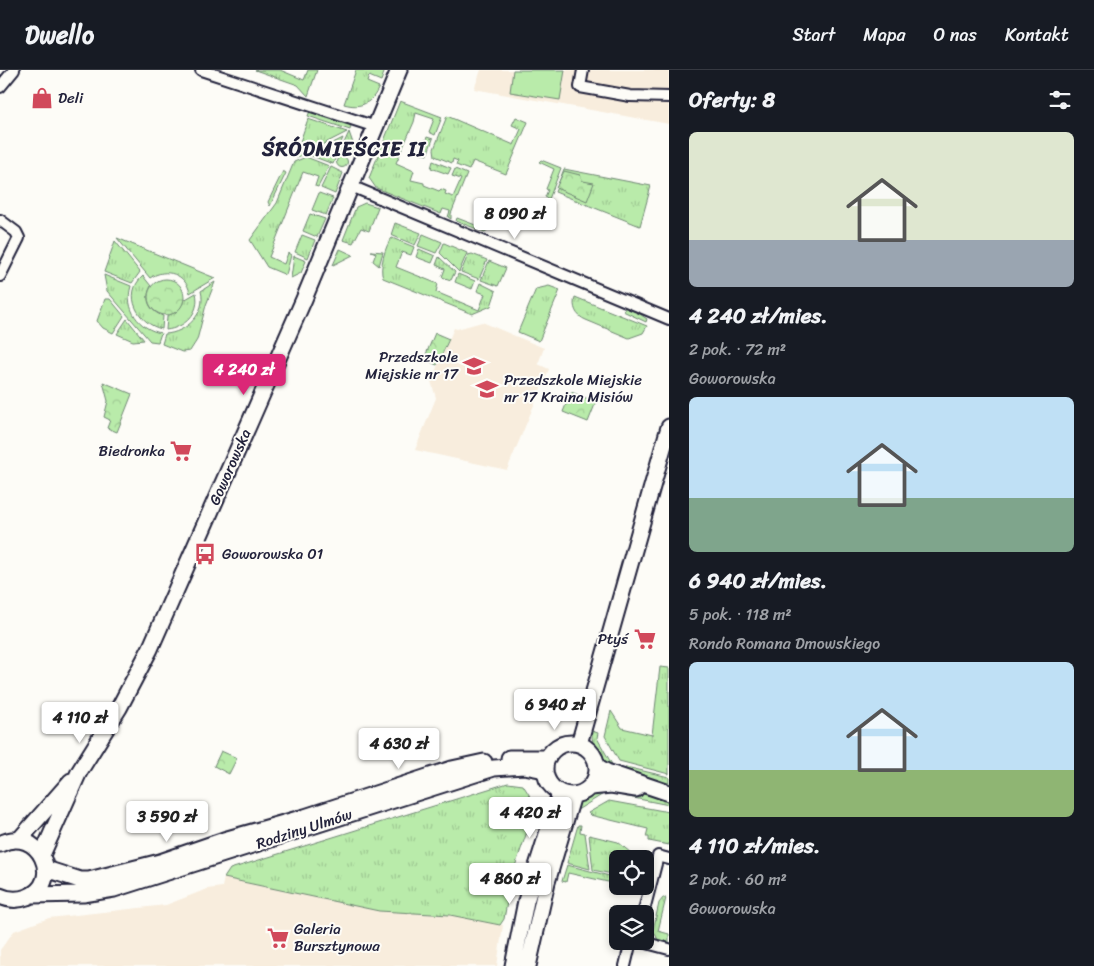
<!DOCTYPE html>
<html lang="pl">
<meta charset="utf-8">
<style>
:root{--surface:#171b24;--page:#20242c;--text:#f1f3f6;--muted:#9ea1a6;--line:#363941;--accent:#db2777}
body{margin:0;font-family:Sriracha,sans-serif;background:var(--page);color:var(--text);height:100vh;display:flex;flex-direction:column;font-size:19px;white-space:nowrap}
*{box-sizing:border-box;margin:0}
p{font-size:16px;color:var(--muted)}
.icon{flex:none;width:28px;height:28px;fill:none;stroke:currentColor;stroke-width:2;stroke-linecap:round;stroke-linejoin:round}
.map{position:relative;flex:1;overflow:hidden}
.drawer{display:flex;flex-direction:column;background:var(--surface);width:425px}
.drawer>*{flex:none}
.tools{position:absolute;left:609px;top:780px;display:grid;gap:10px}
.tools a{display:grid;place-items:center;width:45px;height:45px;border-radius:8px;background:var(--surface);box-shadow:0 2px 8px #0003;font-size:25px}
.price{position:absolute;translate:-50% -42px;padding:0 11px;border-radius:5px;background:#fff;color:#222;font-size:16px;line-height:32px;filter:drop-shadow(0 1px 2px #0008)}
.price::after{content:'';position:absolute;left:50%;top:30px;width:15px;height:11px;margin-left:-8px;background:inherit;clip-path:polygon(0 0,100% 0,50% 100%)}
.price.on{background:var(--accent);color:#fff}
ul{padding:0;list-style:none}
li{display:grid;align-content:center;gap:10px;height:265px;padding:0 20px}
li span{display:grid;place-items:center;height:155px;border-radius:8px;color:#555}
li>.icon{margin-inline-start:auto}
span .icon{width:90px;height:90px;fill:#fffc;stroke-width:1}
li b{font-size:21px}
h2{display:flex;justify-content:space-between;align-items:center;height:60px;padding:0 20px;font-size:21px}
header{display:flex;align-items:center;gap:30px;box-sizing:border-box;height:70px;padding:0 25px;background:var(--surface);border-bottom:1px solid var(--line)}
header strong{font-size:24px}
nav{display:flex;gap:28px;margin-inline-start:auto;font-size:18px}
main{display:flex;flex:1;min-height:0}
.map>svg:first-child{display:block}
.built{fill:#f8eddd}
.grass{fill:url(#grass-tufts);stroke:#6e8672}
.park{fill:url(#park-crowns);stroke:#6e8672}
.garden{fill:#b9ebaa;stroke:#6e8672}
.lines{fill:none;stroke-linecap:round;stroke-linejoin:round}
.street-casing{stroke:#22223b;stroke-width:14}
.secondary-casing{stroke:#22223b;stroke-width:19}
.street{stroke:#fdfcf7;stroke-width:10}
.secondary{stroke:#fdfcf7;stroke-width:15}
.labels{text-anchor:middle;stroke-width:4;stroke-linejoin:round;paint-order:stroke}
.poi-label{font-size:15px;fill:#22223b;stroke:#fdfcf7;text-anchor:start}
.street-label{font-size:15px;fill:#22223b;stroke:#fdfcf7}
.district-label{font-size:20px;font-weight:bold;letter-spacing:1px;fill:#22223b;stroke:#fdfcf7}
</style>
<header>
<strong>Dwello</strong>
<nav><a>Start</a><a>Mapa</a><a>O nas</a><a>Kontakt</a></nav>
</header>
<main>
<div class="map">
<svg width="669" height="896" viewBox="0 0 669 896">
<defs>
<pattern id="grass-tufts" width="24" height="20" patternUnits="userSpaceOnUse" patternTransform="scale(1.25)"><rect width="24" height="20" fill="#b9ebaa"/><path d="M3 7l-1-3M5 7V3M7 7l1-3M15 17l-1-3M17 17v-4M19 17l1-3" fill="none" stroke="#9fc993"/></pattern>
<pattern id="park-crowns" width="20" height="18" patternUnits="userSpaceOnUse" patternTransform="scale(1.25)"><rect width="20" height="18" fill="#b9ebaa"/><path d="M2 6a3 3 0 1 1 6 0M12 15a3 3 0 1 1 6 0" fill="none" stroke="#9fc993"/></pattern>
</defs>
<rect width="100%" height="100%" fill="#fdfcf7"/>
<filter id="ink" filterUnits="userSpaceOnUse"><feTurbulence type="fractalNoise" baseFrequency=".02" numOctaves="2"/><feDisplacementMap in="SourceGraphic" scale="10" xChannelSelector="R" yChannelSelector="G"/><feConvolveMatrix kernelMatrix="1 2 1 2 8 2 1 2 1" color-interpolation-filters="sRGB"/></filter>
<g filter="url(#ink)">
<path class="built" d="M481 0H669V54L474 19Z
M482 252 544 278 538 294 549 299 507 400 415 380 436 328 431 311 454 258 457 259Z
M224 808 379 841 450 845 503 855 497 896H0V880L14 861 49 848 166 835 207 819 222 817Z"/>
<path class="grass" d="M255 0H280L304 10 308 0H317L308 26 298 15Z
M356 0H385L381 11 369 6 367 12 379 17C372 33 361 39 344 34Z
M400 31 442 47 435 65 429 62 434 49 416 43 414 52 396 93 414 101 411 110 424 113V115L439 121 441 119 446 121 445 124 453 127 461 109 452 106 455 99 467 104 451 144V149L448 147 450 141 443 139 441 144 376 118 369 108Z
M310 41 351 55 350 60 308 46Z
M447 46 514 75 521 59 512 55 516 47 528 52 506 104 473 91 469 100 456 95 458 91 453 89 452 93 435 86 434 79Z
M308 49 347 62 296 88 295 86Z
M349 62 354 76 350 86 340 82Z
M427 67 433 69 427 85 421 83Z
M343 68 338 79 331 76 327 86 335 89 333 94 309 85Z
M336.5 92a5.5 5.5 0 1 1 11 0a5.5 5.5 0 1 1-11 0Z
M306 87 329 96 318 117 315 116 318 107 303 102 269 187 284 194 288 183 291 185 286 205 267 197 250 170 277 133 294 92Z
M541 90 561 98 549 129 545 127 548 120 546 119 554 99 539 92Z
M433 91 451 98 448 104 431 98Z
M331 97 343 103 335 124 321 118Z
M564 99 651 116 640 156 555 122Z
M283 101 286 103 270 136 268 132Z
M319 123 333 128 326 145 312 140Z
M365 133 378 137 369 161 361 158 353 173 343 170 356 137Z
M310 144 325 149 317 167 303 161Z
M457 148 486 159 489 154 490 158 485 162 456 151Z
M395 153 421 163 415 175 391 165Z
M423 164 442 172 436 183 418 176Z
M302 165 315 170 308 188 295 182Z
M117 168 215 208 190 223C186 204 166 197 150 208Z
M392 168 414 177 411 185 402 182 396 197 438 214 436 222 479 240 485 224 477 221 480 213 496 221 491 236 472 244 383 208C379 199 385 175 392 168Z
M115 171 140 202 132 213 104 202Z
M444 173 467 183 459 202 440 183Z
M340 179 353 185 333 195Z
M419 179 435 186 432 193 416 187Z
M371 181 383 182 379 196 373 191 376 183Z
M472 184 487 190 479 209 461 202 468 185Z
M294 186 306 191 301 203 291 208Z
M439 187 455 202 451 210 442 207 445 199 436 195Z
M489 191 506 198 498 216 481 210Z
M458 204 475 211 472 219 455 212Z
M104 205 131 216C124 239 139 259 161 263L158 272 150 271 107 221Z
M143 206 151 216C144 229 149 241 163 246L162 259C138 254 122 224 143 206Z
M215 212 206 235 197 270 190 281 182 282 162 274 165 264C186 263 207 243 201 221Z
M549 216 560 220 539 271 518 262 536 219Z
M196 223C201 243 184 258 166 260L167 246 177 241 184 230Z
M575 227 647 256 643 263 629 268 586 250C576 246 572 237 575 227Z
M105 229H110L124 246 113 263 103 258 97 251Z
M627 235 647 249 646 252 623 241Z
M127 249 144 270 133 271 117 264Z
M660 597 669 598V704L619 691 605 666 611 641 622 658 652 665Z
M592 661 598 663 597 668 614 698C600 690 591 678 592 661Z
M626 697 669 707V717L624 703Z
M508 713 523 715 536 736 512 805 504 849 500 855 450 845 379 841 224 808 230 799Z
M620 720 669 729V735L618 725Z
M595 721 605 723 574 742 575 733Z
M609 731 669 742V775L649 771V767H646L648 759 590 745 588 743Z
M578 755H581L580 762 585 763 590 799 567 793Z
M589 765 618 772 638 789H618L617 805 593 800Z
M567 795 617 808V814L568 803 566 812 562 811Z
M663 828H666L658 861 669 864V873L658 870 653 860 659 833Z"/>
<path class="park" d="M564 101 580 105 583 111 594 113 587 131 556 118Z
M148 227a18 18 0 1 1 36 0a18 18 0 1 1-36 0Z
M435 263 449 269 437 295 424 289Z
M103 312 132 324 117 362 107 358 110 350 104 347 108 331Z
M571 322 596 332 588 352 563 342Z
M221 681 237 688 229 704 214 696Z"/>
<path class="garden" d="M513 0H565L560 30 510 22Z"/>
<g class="lines">
<g class="street-casing">
<path id="street" d="M201 0 376 57
M583 0 580 17 630 26 669 27
M0 17 14 0
M351 116 669 249
M0 150 16 162 19 168 0 206
M643 844 658 786 669 789
M639 871 669 879
M625 896 631 871"/>
</g>
<g class="secondary-casing">
<path id="secondary" d="M545 699a26 26 0 1 1 52 0a26 26 0 1 1-52 0Z
M579 674 669 357
M509 688H548
M598 697 607 702 669 723
M591 717 611 715 636 719
M19 770 71 711
M0 774C39 754 65 813 27 827 17 831 9 830 0 826
M42 785 79 702 119 638 150 579 304 229 399 0
M46 799 80 810H89L160 792 224 770 305 747 452 699 484 692
M32 825 83 824 114 819 494 698 524 696 545 700
M513 896 526 831 560 723
M528 896 547 812 573 725"/>
</g>
<use href="#street" class="street"/>
<use href="#secondary" class="secondary"/>
</g>
</g>
<defs>
<g id="shop-bare" transform="scale(1.725)"><path d="M-5-2.5h2.3a2.7 3.5 0 0 1 5.4 0H5L5.5 6h-11ZM-1.5-2.5h3a1.5 2.3 0 0 0-3 0Z" fill="#d1495b" stroke="#fdfcf7" stroke-width="2.5" paint-order="stroke"/></g>
<g id="school-bare" transform="scale(1.725)"><path d="M0-5L7-2L0 1L-7-2ZM-4 1L0 2.5L4 1V4Q0 6-4 4Z" fill="#d1495b" stroke="#fdfcf7" stroke-width="2.5" paint-order="stroke"/></g>
<g id="supermarket-bare" transform="scale(1.725)"><path d="M-6-5.5h2.5l.6 2H6L4.5 2H-2.5L-4.4-4H-6ZM-1.5 3.2a1.3 1.3 0 1 0 .1 0ZM3 3.2a1.3 1.3 0 1 0 .1 0Z" fill="#d1495b" stroke="#fdfcf7" stroke-width="2.5" paint-order="stroke"/></g>
<g id="bus-bare" transform="scale(1.725)"><path d="M-5-6H5V4H4V6H2V4H-2V6H-4V4H-5ZM-3.5-4V0h7V-4ZM-3.5 1.2v1.5H-2V1.2ZM2 1.2v1.5H3.5V1.2Z" fill="#d1495b" stroke="#fdfcf7" stroke-width="2.5" paint-order="stroke"/></g>
</defs>
<g fill-rule="evenodd">
<use href="#shop-bare" x="42" y="28"/>
<use href="#school-bare" x="474" y="296"/>
<use href="#school-bare" x="487" y="319"/>
<use href="#supermarket-bare" x="181" y="381"/>
<use href="#bus-bare" x="205" y="484"/>
<use href="#supermarket-bare" x="645" y="569"/>
<use href="#supermarket-bare" x="278" y="868"/>
</g>
<g class="labels">
<g class="poi-label">
<text x="58" y="33">Deli</text>
<text x="458" y="292" text-anchor="end">Przedszkole<tspan x="458" dy="17">Miejskie nr 17</tspan></text>
<text x="504" y="315">Przedszkole Miejskie<tspan x="504" dy="17">nr 17 Kraina Misiów</tspan></text>
<text x="165" y="386" text-anchor="end">Biedronka</text>
<text x="222" y="489">Goworowska 01</text>
<text x="628" y="574" text-anchor="end">Ptyś</text>
<text x="294" y="864">Galeria<tspan x="294" dy="17">Bursztynowa</tspan></text>
</g>
<g class="street-label">
<text transform="translate(230 397) rotate(-66)" y="5">Goworowska</text>
<text transform="translate(304 759) rotate(-18)" y="5">Rodziny Ulmów</text>
</g>
<g class="district-label">
<text x="344" y="86">ŚRÓDMIEŚCIE II</text>
</g>
</g>
</svg>
<div class="tools">
<a><svg class="icon" aria-label="locate" viewBox="0 0 24 24"><circle cx="12" cy="12" r="6"/><path d="M12 2v4M12 18v4M2 12h4M18 12h4"/></svg></a>
<a><svg class="icon" aria-label="layers" viewBox="0 0 24 24"><path d="M12 4l9 5-9 5-9-5zM3 14l9 5 9-5"/></svg></a>
</div>
<b class="price" style="left:515px;top:170px">8 090 zł</b>
<b class="price on" style="left:244px;top:326px">4 240 zł</b>
<b class="price" style="left:555px;top:661px">6 940 zł</b>
<b class="price" style="left:80px;top:674px">4 110 zł</b>
<b class="price" style="left:399px;top:700px">4 630 zł</b>
<b class="price" style="left:530px;top:769px">4 420 zł</b>
<b class="price" style="left:167px;top:773px">3 590 zł</b>
<b class="price" style="left:510px;top:835px">4 860 zł</b>
</div>
<section class="drawer">
<h2>Oferty: 8<svg class="icon" aria-label="filters" viewBox="0 0 24 24"><path d="M4 7h16M4 17h16"/><circle cx="9" cy="7" r="2"/><circle cx="15" cy="17" r="2"/></svg></h2>
<ul>
<li><span style="background:linear-gradient(#dfe7d0 70%,#9aa5b1 0)"><svg class="icon" aria-label="home" viewBox="0 0 24 24"><path d="M3 11l9-7 9 7M6 9v11h12V9"/></svg></span><div><b>4 240 zł/mies.</b><p>2 pok. · 72 m²</p><p>Goworowska</p></div></li>
<li><span style="background:linear-gradient(#bfe0f5 65%,#7fa58c 0)"><svg class="icon" aria-label="home" viewBox="0 0 24 24"><path d="M3 11l9-7 9 7M6 9v11h12V9"/></svg></span><div><b>6 940 zł/mies.</b><p>5 pok. · 118 m²</p><p>Rondo Romana Dmowskiego</p></div></li>
<li><span style="background:linear-gradient(#bfe0f5 70%,#8fb573 0)"><svg class="icon" aria-label="home" viewBox="0 0 24 24"><path d="M3 11l9-7 9 7M6 9v11h12V9"/></svg></span><div><b>4 110 zł/mies.</b><p>2 pok. · 60 m²</p><p>Goworowska</p></div></li>
</ul>
</section>
</main>
